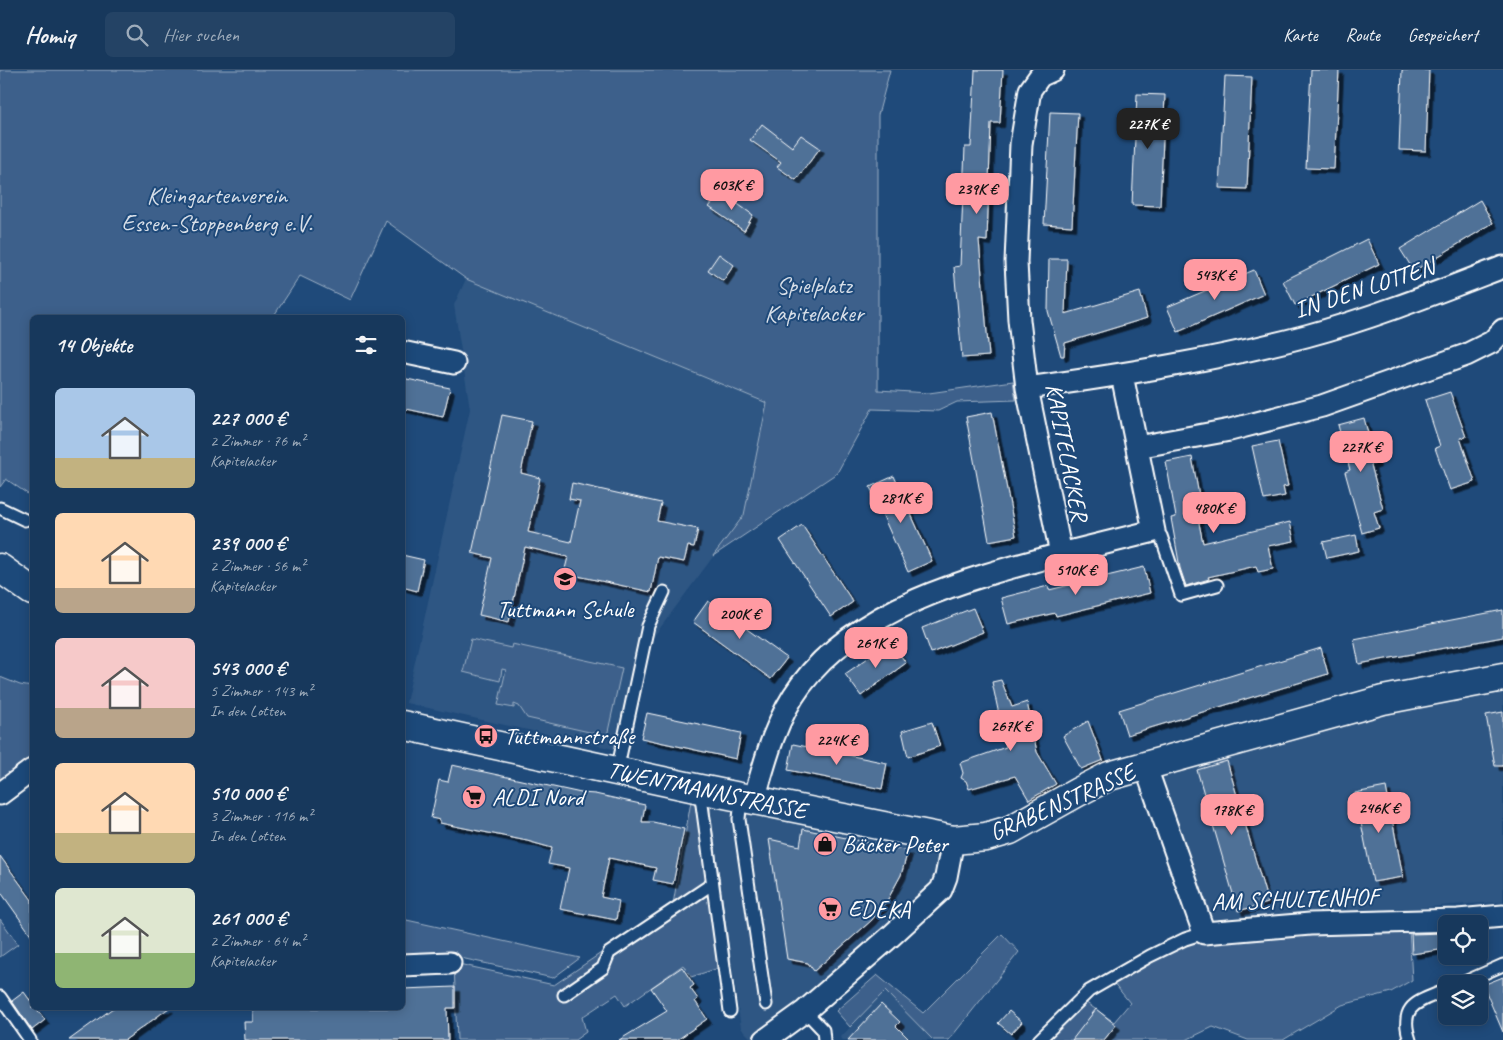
<!DOCTYPE html>
<html lang="de">
<meta charset="utf-8">
<style>
:root{--surface:#17385c;--page:#244365;--text:#f1f3f6;--muted:#9eacbb;--line:#365272;--accent:#ff9aa2}
body{margin:0;font-family:Caveat,sans-serif;background:var(--page);color:var(--text);height:100vh;display:flex;flex-direction:column;font-size:19px;white-space:nowrap}
*{box-sizing:border-box;margin:0}
p{font-size:16px;color:var(--muted)}
.icon{flex:none;width:28px;height:28px;fill:none;stroke:currentColor;stroke-width:2;stroke-linecap:round;stroke-linejoin:round}
.map{position:relative;flex:1;overflow:hidden}
.drawer{position:absolute;left:30px;top:245px;width:375px;height:695px;display:flex;flex-direction:column;background:var(--surface);border-radius:8px;box-shadow:0 2px 12px #0003,0 0 0 1px var(--line)}
.drawer>*{flex:none}
.controls{position:absolute;left:1438px;top:845px;display:grid;gap:10px}
.controls a{display:grid;place-items:center;width:50px;height:50px;border-radius:8px;background:var(--surface);box-shadow:0 2px 12px #0003,0 0 0 1px var(--line);font-size:25px}
.price{position:absolute;translate:-50% -42px;padding:0 11px;border-radius:10px;background:var(--accent);color:#111;font-size:16px;line-height:32px;filter:drop-shadow(0 1px 2px #0008)}
.price::after{content:'';position:absolute;left:50%;top:30px;width:15px;height:11px;margin-left:-8px;background:inherit;clip-path:polygon(0 0,100% 0,50% 100%)}
.price.selected{background:#222;color:#fff}
ul{padding:0;list-style:none}
li{display:flex;align-items:center;gap:15px;height:125px;padding:0 25px}
li span{display:grid;place-items:center;flex:none;width:140px;height:100px;border-radius:8px;color:#555}
li>.icon{margin-inline-start:auto}
span .icon{width:60px;height:60px;fill:#fffc;stroke-width:1}
li b{font-size:21px}
h2{display:flex;justify-content:space-between;align-items:center;height:60px;padding:0 25px;font-size:21px}
header{display:flex;align-items:center;gap:30px;box-sizing:border-box;height:70px;padding:0 25px;background:var(--surface);border-bottom:1px solid var(--line)}
header strong{font-size:24px}
nav{display:flex;gap:28px;margin-inline-start:auto;font-size:18px}
.search{width:350px;height:45px;background:var(--page);display:flex;align-items:center;gap:12px;box-sizing:border-box;padding:0 18px;border-radius:8px;color:var(--muted);font-size:19px}
.map>svg:first-child{display:block}
.built{fill:#2e5683}
.green{fill:#3c618b;stroke:#9eb0c5}
.building{fill:#507197;stroke:#fff;filter:url(#shadow)}
.lines{fill:none;stroke-linecap:round;stroke-linejoin:round}
.service-casing{stroke:#fff;stroke-width:15}
.minor-casing{stroke:#fff;stroke-width:25}
.tertiary-casing{stroke:#fff;stroke-width:31}
.service{stroke:#1f4a7a;stroke-width:11}
.minor{stroke:#1f4a7a;stroke-width:21}
.tertiary{stroke:#1f4a7a;stroke-width:28}
.labels{text-anchor:middle;stroke-width:4;stroke-linejoin:round;paint-order:stroke}
.park-label{font-size:24px;fill:#d8dfe8;stroke:#1f4a7a}
.street-label{font-size:24px;fill:#fff;stroke:#1f4a7a}
.poi-label{font-size:24px;fill:#fff;stroke:#1f4a7a;text-anchor:start}
</style>
<header>
<strong>Homiq</strong>
<div class="search"><svg class="icon" aria-label="search" viewBox="0 0 24 24"><circle cx="10" cy="10" r="6"/><path d="M15 15l6 6"/></svg>Hier suchen</div>
<nav><a>Karte</a><a>Route</a><a>Gespeichert</a></nav>
</header>
<div class="map">
<svg width="1503" height="970" viewBox="0 0 1503 970">
<defs>
<filter id="shadow"><feDropShadow dx="4.5" dy="4.5" stdDeviation="0" flood-color="#0009"/></filter>
</defs>
<rect width="100%" height="100%" fill="#1f4a7a"/>
<filter id="ink" filterUnits="userSpaceOnUse"><feTurbulence type="fractalNoise" baseFrequency=".02" numOctaves="2"/><feDisplacementMap in="SourceGraphic" scale="10" xChannelSelector="R" yChannelSelector="G"/><feConvolveMatrix kernelMatrix="1 2 1 2 8 2 1 2 1" color-interpolation-filters="sRGB"/></filter>
<g filter="url(#ink)">
<path class="built" d="M466 209 767 333 744 445 649 573 627 682 406 633 470 339 454 235Z
M1503 614V832L1450 835 1207 860 1149 698Z
M711 724 949 774 943 808 759 970H753L741 958 710 741Z
M885 921 933 970H843L840 968Z"/>
<path class="green" d="M0 0H890L878 45V320L929 323 1013 311 1016 330 957 332 938 341 872 339 837 403 713 486 744 445 767 333 466 209 386 151 350 230 300 206 273 247 32 248V427L6 409 0 417Z
M471 569 511 578 512 574 622 598 607 666 527 648 519 636 514 634V638L498 635 506 600 502 599 500 611 463 602Z
M0 607 20 615 32 617V689L0 712Z
M693 720 711 724 710 741 731 894 691 907 683 895 625 936 617 924 582 947 586 962 575 970H457L454 893 554 915 673 834Z
M0 849 18 874 0 887Z
M402 849 580 888 553 908 456 887 403 891Z
M1409 859 1412 910 1391 922 1342 935 1283 970H1248L1213 957 1186 970H1049L1085 932 1114 952 1130 933 1113 912 1151 890 1198 867Z
M1002 864 1019 882 949 970H933L885 921 850 957 836 941 877 905 923 943Z"/>
<path class="building" d="M975 0H1003L1000 53H991L987 171 979 170 989 286 962 288 954 197 960 196 965 77H971Z
M1311 0H1339L1334 99 1306 98Z
M1402 0H1429L1426 81 1399 80Z
M1225 6 1252 7 1247 119 1219 118Z
M1137 24 1165 25 1160 136 1132 135Z
M1050 42 1078 43 1072 156 1044 154Z
M762 54 792 77 801 65 820 78 796 110 777 97 781 92 750 70Z
M721 122 753 145 744 161 709 137Z
M1480 130 1493 153 1414 201 1400 179Z
M1367 169 1379 194 1295 235 1283 211Z
M719 184 734 195 723 211 708 200Z
M1049 189H1067L1065 244 1140 222 1147 248 1065 273 1064 286H1061L1048 241Z
M1254 200 1264 224 1178 262 1167 237Z
M402 308 450 318 443 347 402 338Z
M1450 322 1466 367 1460 368 1475 412 1450 420 1435 378 1440 376 1425 330Z
M992 342 1016 466 989 471 966 347Z
M502 345 532 351 521 403 540 408 528 462 571 472 580 431 569 429 572 413 661 433 657 451 698 459 694 477 688 476 684 492 658 487 651 522 564 503 568 487 525 477 509 552 479 545 492 488 472 483Z
M1364 348 1376 393 1371 395 1383 439 1374 442 1379 458 1362 463 1345 402 1350 400 1338 355Z
M1278 371 1288 416 1283 417 1285 426 1264 430 1252 376Z
M1192 387 1202 442 1197 443 1203 473 1290 452 1294 471 1268 476 1273 499 1258 502 1256 496 1208 507 1209 509 1186 516 1180 498 1171 448 1176 447 1166 392Z
M894 406 932 491 908 502 870 417Z
M802 455 853 532 831 547 780 470Z
M1356 465 1359 481 1327 488 1323 472Z
M402 485 424 490 417 521 402 517Z
M1144 497 1150 523 1056 546 1055 543 1008 554 1001 528 1048 516 1049 520Z
M708 531 787 588 771 609 693 552Z
M973 538 983 562 931 583 922 558Z
M1503 540V567L1359 594 1354 569Z
M891 572 906 593 861 626 845 604Z
M1321 578 1328 604 1127 665 1119 640Z
M1001 610 1012 637 1027 632 1037 682 1056 714 1029 730 1015 706 969 719 966 711 961 708 963 703 960 693 1006 677 992 612Z
M1503 642V696H1495L1486 645Z
M647 643 741 663 736 689 641 668Z
M1088 651 1103 690 1081 699 1063 666Z
M932 652 940 676 908 687 902 661Z
M793 674 887 693 882 719 788 700Z
M1227 691 1268 833 1238 841 1197 700Z
M452 695 581 723 595 724 645 735 642 752H653L684 759 673 814 653 810 656 798 609 788 601 827 619 831 616 850 560 839 569 798 548 794 552 778 527 771 440 753V750L431 748 439 710 448 712Z
M1386 717 1403 807 1373 812 1355 723Z
M803 759 908 781 901 805 888 829 872 850 814 901 808 893 787 889 769 769 800 776Z
M0 786 32 830V866L0 821Z
M1446 863V879L1412 884 1411 864Z
M682 897 694 915 690 918 698 929 695 931 707 949 677 970H619L667 941 651 918Z
M1503 907V962L1483 915Z
M455 917V938H447L448 970H245L244 952H253V938H402V919Z
M24 922 32 933V938H36L45 950 32 960 12 931Z
M881 934 900 952 896 956 910 970H848Z
M113 938H169L125 970H69Z
M1096 939 1116 955 1104 970H1072Z
M1009 941 1022 952 1011 964 998 953Z"/>
<g class="lines">
<g class="service-casing">
<path id="service" d="M0 438 25 450
M1154 461 1161 466 1181 525 1217 515
M617 701 648 556 664 522
M700 720 730 941
M741 728 739 749 766 934
M1460 914 1503 895
M564 925 603 898 609 883 712 814
M0 927 30 970
M805 941 823 960 824 970
M1039 970 1089 921 1150 886 1185 869 1204 863
M1410 970C1398 934 1419 932 1446 920"/>
</g>
<g class="minor-casing">
<path id="minor" d="M402 282 454 293
M1027 318C1121 305 1215 290 1306 266 1373 248 1438 222 1503 197
M1137 377 1230 360 1322 336 1466 285 1492 272 1503 260
M1061 484 1154 461 1122 305
M1145 695 1204 863 1310 854 1458 850 1503 846
M0 724 32 700
M754 730C765 691 776 648 801 615 860 536 970 508 1061 484L1027 318 1019 250 1016 192 1021 74 1030 20 1040 6 1053 0
M402 895 450 893
M765 970 805 941 890 867 941 820 946 807 953 770"/>
</g>
<g class="tertiary-casing">
<path id="tertiary" d="M0 498 32 521
M402 655 700 719 953 770 986 767 1010 760 1078 722 1109 706 1383 630 1503 607"/>
</g>
<use href="#service" class="service"/>
<use href="#minor" class="minor"/>
<use href="#tertiary" class="tertiary"/>
</g>
</g>
<defs>
<g id="school-disc" transform="scale(1.25)"><circle r="9.5" fill="#ff9aa2" stroke="#1f4a7a"/><path d="M0-5L7-2L0 1L-7-2ZM-4 1L0 2.5L4 1V4Q0 6-4 4Z" fill="#111"/></g>
<g id="bus-disc" transform="scale(1.25)"><circle r="9.5" fill="#ff9aa2" stroke="#1f4a7a"/><path d="M-5-6H5V4H4V6H2V4H-2V6H-4V4H-5ZM-3.5-4V0h7V-4ZM-3.5 1.2v1.5H-2V1.2ZM2 1.2v1.5H3.5V1.2Z" fill="#111"/></g>
<g id="supermarket-disc" transform="scale(1.25)"><circle r="9.5" fill="#ff9aa2" stroke="#1f4a7a"/><path d="M-6-5.5h2.5l.6 2H6L4.5 2H-2.5L-4.4-4H-6ZM-1.5 3.2a1.3 1.3 0 1 0 .1 0ZM3 3.2a1.3 1.3 0 1 0 .1 0Z" fill="#111"/></g>
<g id="shop-disc" transform="scale(1.25)"><circle r="9.5" fill="#ff9aa2" stroke="#1f4a7a"/><path d="M-5-2.5h2.3a2.7 3.5 0 0 1 5.4 0H5L5.5 6h-11ZM-1.5-2.5h3a1.5 2.3 0 0 0-3 0Z" fill="#111"/></g>
</defs>
<g fill-rule="evenodd">
<use href="#school-disc" x="565" y="509"/>
<use href="#bus-disc" x="486" y="666"/>
<use href="#supermarket-disc" x="474" y="727"/>
<use href="#shop-disc" x="825" y="774"/>
<use href="#supermarket-disc" x="830" y="839"/>
</g>
<g class="labels">
<g class="park-label">
<text x="217" y="133">Kleingartenverein<tspan x="217" dy="28">Essen-Stoppenberg e.V.</tspan></text>
<text x="814" y="223">Spielplatz<tspan x="814" dy="28">Kapitelacker</tspan></text>
</g>
<g class="street-label">
<text transform="translate(1364 218) rotate(-18)" y="8">IN DEN LOTTEN</text>
<text transform="translate(1067 382) rotate(79)" y="8">KAPITELACKER</text>
<text transform="translate(707 720) rotate(12)" y="8">TWENTMANNSTRASSE</text>
<text transform="translate(1062 732) rotate(-24)" y="8">GRABENSTRASSE</text>
<text transform="translate(1295 829) rotate(-2)" y="8">AM SCHULTENHOF</text>
</g>
<g class="poi-label">
<text x="565" y="547" text-anchor="middle">Tuttmann Schule</text>
<text x="504" y="674">Tuttmannstraße</text>
<text x="492" y="735">ALDI Nord</text>
<text x="842" y="782">Bäcker Peter</text>
<text x="848" y="847">EDEKA</text>
</g>
</g>
</svg>
<div class="controls">
<a><svg class="icon" aria-label="locate" viewBox="0 0 24 24"><circle cx="12" cy="12" r="6"/><path d="M12 2v4M12 18v4M2 12h4M18 12h4"/></svg></a>
<a><svg class="icon" aria-label="layers" viewBox="0 0 24 24"><path d="M12 4l9 5-9 5-9-5zM3 14l9 5 9-5"/></svg></a>
</div>
<b class="price selected" style="left:1148px;top:80px">227K €</b>
<b class="price" style="left:732px;top:141px">603K €</b>
<b class="price" style="left:977px;top:145px">239K €</b>
<b class="price" style="left:1215px;top:231px">543K €</b>
<b class="price" style="left:1361px;top:403px">227K €</b>
<b class="price" style="left:901px;top:454px">281K €</b>
<b class="price" style="left:1214px;top:464px">480K €</b>
<b class="price" style="left:1076px;top:526px">510K €</b>
<b class="price" style="left:740px;top:570px">200K €</b>
<b class="price" style="left:876px;top:599px">261K €</b>
<b class="price" style="left:1011px;top:682px">267K €</b>
<b class="price" style="left:837px;top:696px">224K €</b>
<b class="price" style="left:1379px;top:764px">246K €</b>
<b class="price" style="left:1232px;top:766px">178K €</b>
<section class="drawer">
<h2>14 Objekte<svg class="icon" aria-label="filters" viewBox="0 0 24 24"><path d="M4 7h16M4 17h16"/><circle cx="9" cy="7" r="2"/><circle cx="15" cy="17" r="2"/></svg></h2>
<ul>
<li><span style="background:linear-gradient(#a9c7e8 70%,#c2b280 0)"><svg class="icon" aria-label="home" viewBox="0 0 24 24"><path d="M3 11l9-7 9 7M6 9v11h12V9"/></svg></span><div><b>227 000 €</b><p>2 Zimmer · 76 m²</p><p>Kapitelacker</p></div></li>
<li><span style="background:linear-gradient(#ffd9b3 75%,#b9a48a 0)"><svg class="icon" aria-label="home" viewBox="0 0 24 24"><path d="M3 11l9-7 9 7M6 9v11h12V9"/></svg></span><div><b>239 000 €</b><p>2 Zimmer · 56 m²</p><p>Kapitelacker</p></div></li>
<li><span style="background:linear-gradient(#f6c9c9 70%,#b9a48a 0)"><svg class="icon" aria-label="home" viewBox="0 0 24 24"><path d="M3 11l9-7 9 7M6 9v11h12V9"/></svg></span><div><b>543 000 €</b><p>5 Zimmer · 143 m²</p><p>In den Lotten</p></div></li>
<li><span style="background:linear-gradient(#ffd9b3 70%,#c2b280 0)"><svg class="icon" aria-label="home" viewBox="0 0 24 24"><path d="M3 11l9-7 9 7M6 9v11h12V9"/></svg></span><div><b>510 000 €</b><p>3 Zimmer · 116 m²</p><p>In den Lotten</p></div></li>
<li><span style="background:linear-gradient(#dfe7d0 65%,#8fb573 0)"><svg class="icon" aria-label="home" viewBox="0 0 24 24"><path d="M3 11l9-7 9 7M6 9v11h12V9"/></svg></span><div><b>261 000 €</b><p>2 Zimmer · 64 m²</p><p>Kapitelacker</p></div></li>
</ul>
</section>
</div>
